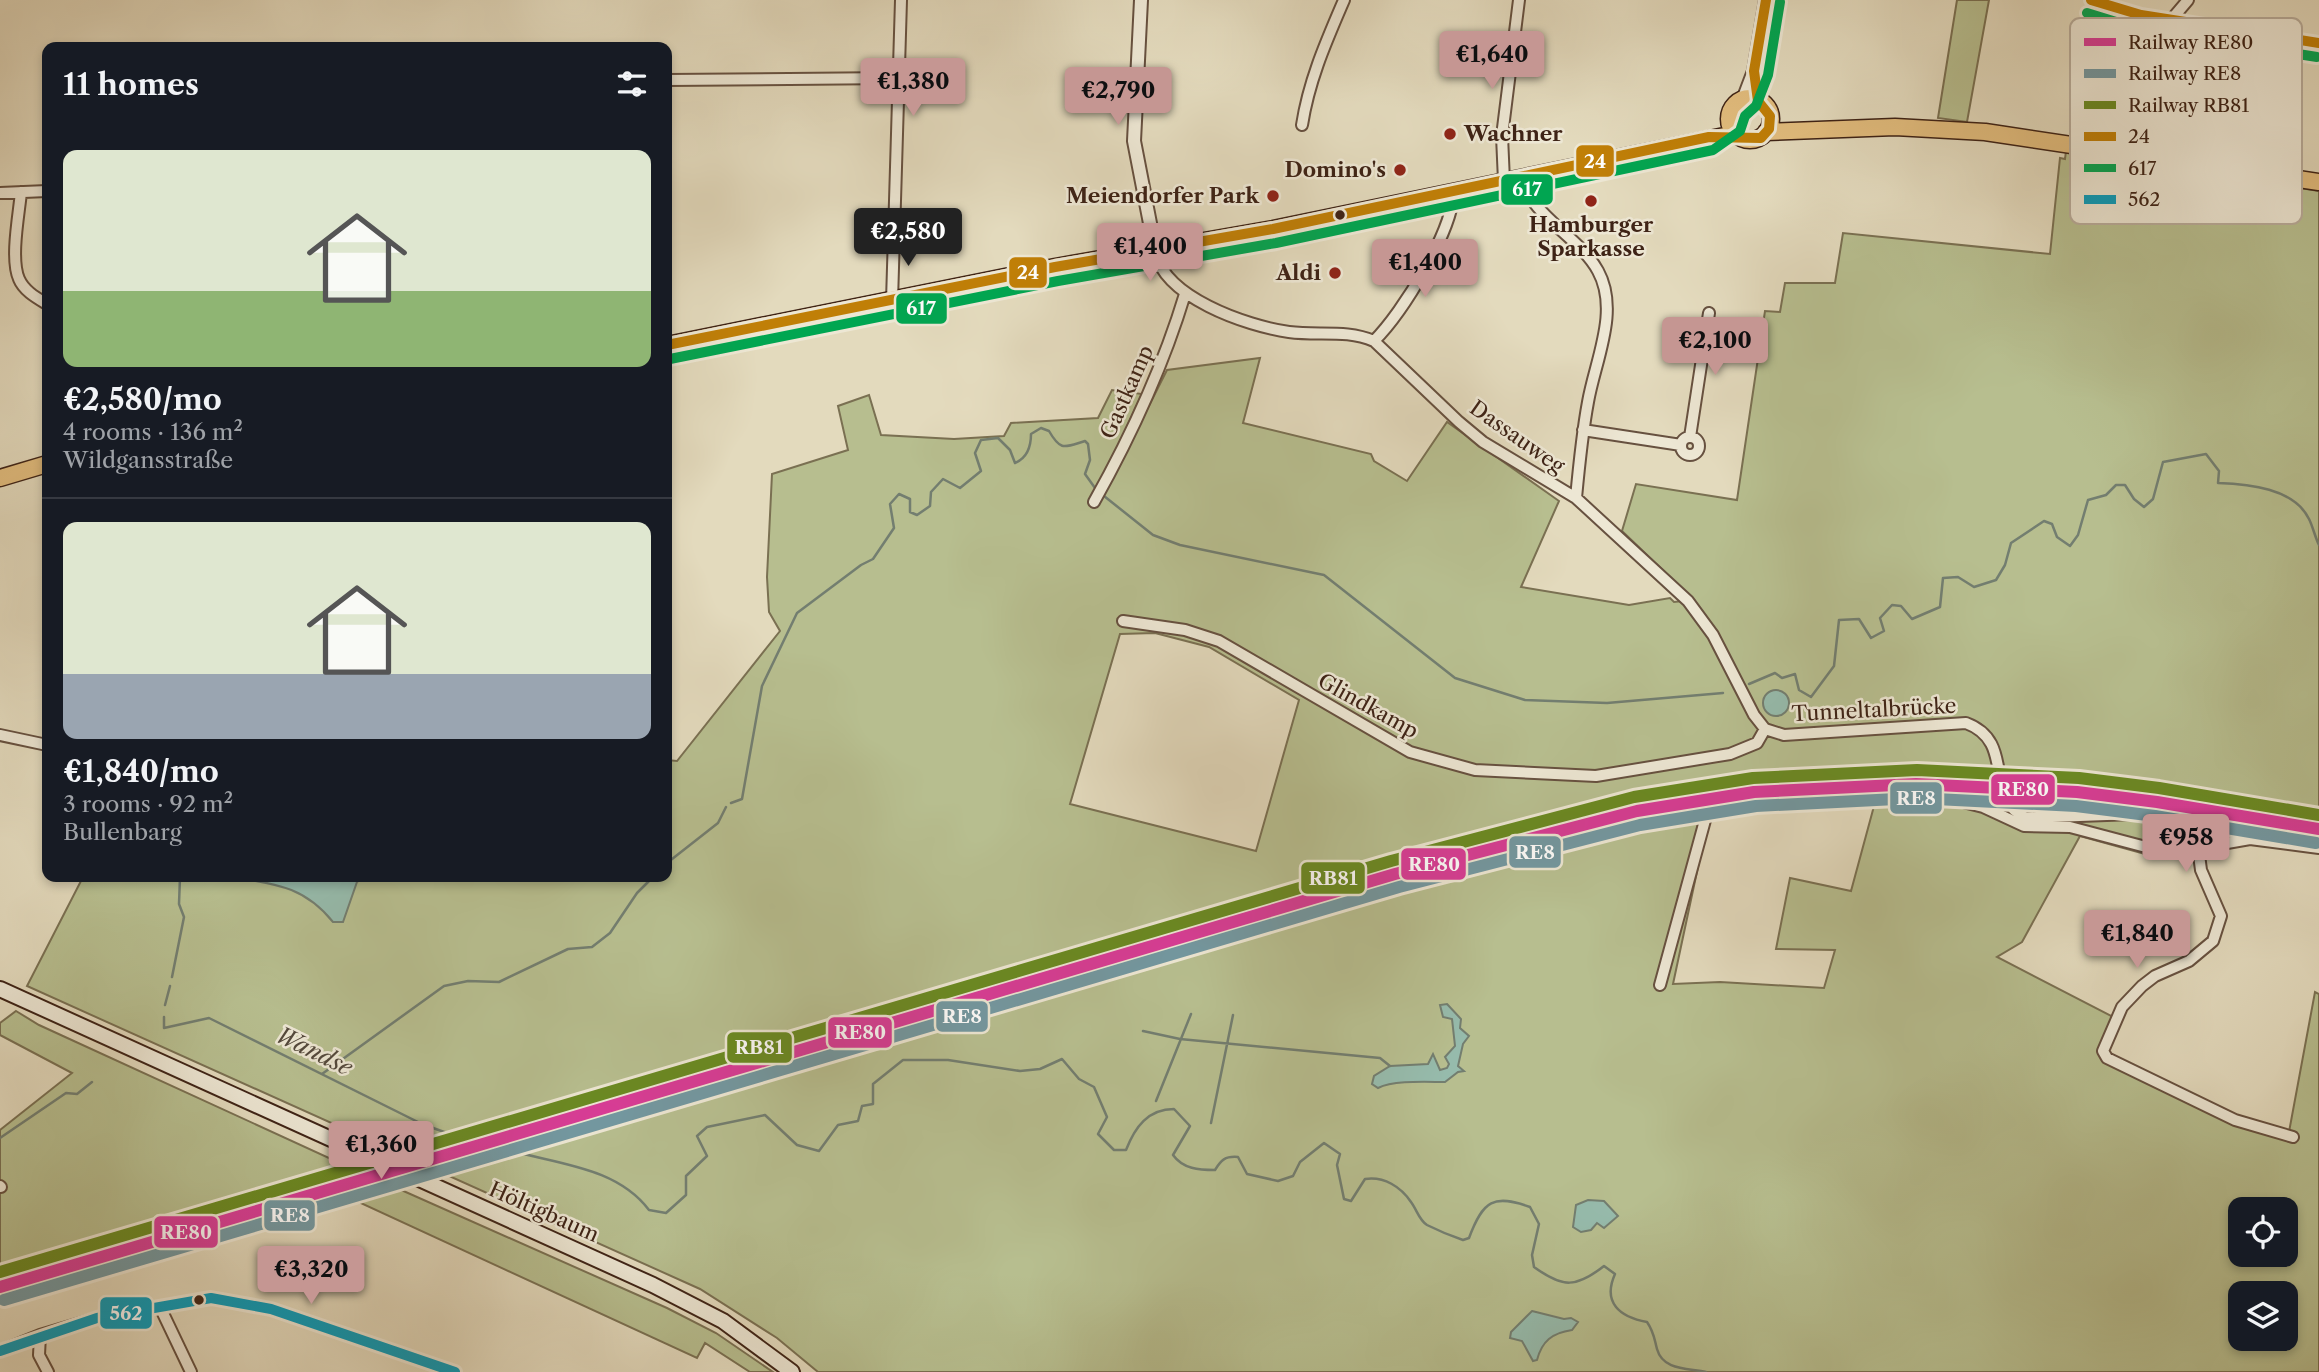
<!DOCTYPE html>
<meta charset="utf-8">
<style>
:root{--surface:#171b24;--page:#242831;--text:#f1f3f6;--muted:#9ea1a6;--line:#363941;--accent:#c59692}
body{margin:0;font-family:"Libre Caslon Text",serif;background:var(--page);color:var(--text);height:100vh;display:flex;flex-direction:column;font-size:26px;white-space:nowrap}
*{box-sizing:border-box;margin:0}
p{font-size:23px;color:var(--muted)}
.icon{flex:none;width:38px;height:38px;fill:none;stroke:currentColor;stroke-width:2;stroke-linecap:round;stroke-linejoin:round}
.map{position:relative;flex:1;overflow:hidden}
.panel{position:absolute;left:42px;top:42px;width:630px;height:840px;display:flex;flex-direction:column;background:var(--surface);border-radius:14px;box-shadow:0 4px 10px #0003}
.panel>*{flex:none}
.tools{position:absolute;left:2228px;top:1197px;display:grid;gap:14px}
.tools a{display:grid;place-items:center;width:70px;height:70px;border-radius:14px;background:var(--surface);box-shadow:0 4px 10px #0003;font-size:35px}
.price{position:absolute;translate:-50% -60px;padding:0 16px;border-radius:7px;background:var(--accent);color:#111;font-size:23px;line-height:46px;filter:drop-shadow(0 2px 4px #0008)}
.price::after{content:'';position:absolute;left:50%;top:42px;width:21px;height:16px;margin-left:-10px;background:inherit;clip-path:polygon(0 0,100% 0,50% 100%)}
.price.current{background:#222;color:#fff}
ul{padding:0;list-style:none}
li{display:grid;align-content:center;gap:14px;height:371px;padding:0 21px}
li+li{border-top:2px solid var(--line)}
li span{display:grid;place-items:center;height:217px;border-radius:14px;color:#555}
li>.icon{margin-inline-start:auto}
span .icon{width:126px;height:126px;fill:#fffc;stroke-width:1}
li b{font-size:30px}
h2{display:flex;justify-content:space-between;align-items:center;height:84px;padding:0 21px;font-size:30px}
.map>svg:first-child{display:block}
.green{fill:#b7be8f;stroke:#7a7052;stroke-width:2;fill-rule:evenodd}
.water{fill:#96bbac;stroke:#737e70;stroke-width:2}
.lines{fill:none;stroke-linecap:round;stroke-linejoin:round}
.stream{stroke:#737e70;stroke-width:2.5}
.minor-casing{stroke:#675140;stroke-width:14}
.tertiary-casing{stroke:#675140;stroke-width:16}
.secondary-casing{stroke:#3e2316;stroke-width:18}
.primary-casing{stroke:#3e2316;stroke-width:19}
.minor{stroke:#ede7d4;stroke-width:10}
.tertiary{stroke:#ede7d4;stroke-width:12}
.secondary{stroke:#ede7d4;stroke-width:14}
.primary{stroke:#e2bd7e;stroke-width:16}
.bus-1-casing{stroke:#ede7d4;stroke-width:16}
.bus-2-casing{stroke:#ede7d4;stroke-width:16}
.bus-3-casing{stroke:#ede7d4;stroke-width:16}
.bus-1{stroke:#c07f07;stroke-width:10}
.bus-2{stroke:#00a651;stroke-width:10}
.bus-3{stroke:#069cbc;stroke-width:10}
.rail-1-casing{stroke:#ede7d4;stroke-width:18}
.rail-2-casing{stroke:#ede7d4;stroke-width:18}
.rail-3-casing{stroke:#ede7d4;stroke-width:18}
.rail-1{stroke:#d83c96;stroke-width:12}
.rail-2{stroke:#7398a1;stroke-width:12}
.rail-3{stroke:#6a8a22;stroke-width:12}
.poi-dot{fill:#8f2418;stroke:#ede7d4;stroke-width:2.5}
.bus-dot{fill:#3e2316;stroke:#ede7d4;stroke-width:2.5}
.labels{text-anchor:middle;stroke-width:5;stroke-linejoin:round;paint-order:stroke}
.poi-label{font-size:21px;font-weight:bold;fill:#3e2316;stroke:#ede7d4;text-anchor:end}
.street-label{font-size:21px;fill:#3e2316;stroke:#ede7d4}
.water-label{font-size:23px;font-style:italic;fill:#54493c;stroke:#ede7d4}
.key{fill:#ede7d4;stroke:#b8ac9b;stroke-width:2}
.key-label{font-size:19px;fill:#3e2316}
.line-badge{stroke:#ede7d4;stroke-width:2.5}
.badge-label{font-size:19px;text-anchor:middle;font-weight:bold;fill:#fff}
</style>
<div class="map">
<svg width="2319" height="1372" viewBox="0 0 2319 1372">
<rect width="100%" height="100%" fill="#e3dabd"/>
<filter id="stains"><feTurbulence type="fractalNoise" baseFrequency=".00286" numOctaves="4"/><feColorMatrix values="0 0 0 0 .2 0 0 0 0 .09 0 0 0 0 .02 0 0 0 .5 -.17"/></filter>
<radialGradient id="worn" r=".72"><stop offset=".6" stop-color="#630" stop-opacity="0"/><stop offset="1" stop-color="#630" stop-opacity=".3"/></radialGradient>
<path class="green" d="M1957 0H1989L1967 122 1938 118Z
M2066 151 2319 191V853L2271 844 2235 845 2192 860 2145 854 2080 836 2022 942 1997 957 2119 1020 2106 1052 2237 1117 2289 1132 2315 992 2319 994V1372H818L777 1338 700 1289 27 986 83 877H667V760L677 761 780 631 769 612 767 577 772 474 848 450 838 406 869 395 881 435 954 439 1004 436 1011 423 1098 418 1112 390 1142 394 1099 488 1107 489 1167 370 1260 358 1243 423 1371 454 1374 461 1407 481 1447 422 1559 501 1521 587 1629 605 1670 598 1674 602 1694 600 1622 531 1636 484 1737 500 1765 311 1780 312 1785 283H1835L1843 233 2050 254 2060 158 2065 159ZM1155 633 1209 647 1299 700 1256 851 1070 804 1120 634ZM1877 795 1851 891 1790 878 1776 949 1835 950 1824 988 1720 982 1673 984 1711 806 1804 797ZM2240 1209H2286V1255H2240ZM2240 1293H2286V1339H2240Z
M16 1011 39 1025 353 1169 0 1269V1130L72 1073 0 1035V1023Z
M381 1181 667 1308 716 1333 773 1372H750L705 1343 697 1358 339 1193Z"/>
<path class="water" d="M1763 703a13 13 0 1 1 26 0a13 13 0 1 1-26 0Z
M232 877H365L357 882 343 922H333C304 886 275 884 232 877Z
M1447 1004 1461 1019 1460 1028 1469 1036 1463 1044 1458 1066 1464 1071 1458 1072 1445 1082C1426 1082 1394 1080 1378 1088L1372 1084 1374 1076 1390 1066 1428 1064 1433 1054 1440 1070 1447 1068 1449 1064 1445 1057 1455 1046 1452 1019 1443 1017 1440 1005Z
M1588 1200 1604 1201 1618 1216 1604 1228 1597 1223 1591 1230 1581 1232 1573 1227 1576 1205Z
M1532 1311 1564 1319 1571 1318 1578 1322 1572 1330C1552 1333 1542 1341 1537 1360L1533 1361 1522 1341 1510 1338 1511 1332Z"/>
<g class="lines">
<path class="stream" d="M1104 496 1153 535 1180 545 1324 575 1455 678 1525 700 1607 703 1723 693
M1749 684 1775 673 1782 678 1795 674 1799 690 1811 697 1834 666 1839 620 1859 619 1871 638 1884 631 1880 618 1892 605 1901 606 1912 619 1940 607 1943 578 1958 577 1974 587 1996 580 2005 565 2011 543 2044 521 2052 524 2057 537 2070 546 2078 535 2088 500 2106 495 2116 485H2125L2134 499 2144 507 2153 499 2163 462 2206 454 2219 471 2218 483C2248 484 2294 488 2309 519 2313 527 2315 537 2319 545
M731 803 742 799 762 686 797 613 861 565 873 559 894 528 890 504 899 494 910 499V512L917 515 930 506 931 492 943 479 960 488 981 471 975 453 981 440 998 438 1010 450 1015 463C1027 458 1031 447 1031 434L1041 428 1049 431C1061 452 1065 447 1085 441L1088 444 1090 460 1085 474 1095 488
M667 863 718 823 726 807
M172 977 184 917 179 904 180 877
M165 1005 170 986
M164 1017V1028L209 1018 422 1124 447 1133
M1143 1031 1180 1039 1380 1058 1390 1066
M322 1074 444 986 468 981 499 982 568 949 592 947 610 933 637 893 653 877
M1156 1101 1191 1014
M1211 1123 1233 1015
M0 1138 66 1093 77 1094 92 1082
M505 1149C555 1164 616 1166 649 1210L666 1213 686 1195V1176L707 1156 697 1136 707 1127 765 1115 797 1145 819 1151 838 1125 858 1121 862 1106 873 1104V1084L903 1060H948L1020 1071 1040 1069 1062 1059 1079 1079 1094 1087 1107 1117 1098 1134 1114 1150H1126C1135 1127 1148 1109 1174 1109L1190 1126 1173 1155C1183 1169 1199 1170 1215 1170 1221 1160 1225 1156 1238 1157L1247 1174 1278 1181 1293 1176 1300 1162 1324 1143 1340 1154 1337 1165 1344 1199 1351 1201 1365 1179C1384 1176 1401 1187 1411 1202 1417 1210 1419 1220 1427 1225 1435 1229 1454 1237 1463 1240L1469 1238C1483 1200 1494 1194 1530 1207L1539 1224 1532 1255 1534 1267C1563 1288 1576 1288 1604 1266L1615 1274C1602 1303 1620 1317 1647 1322 1654 1332 1654 1338 1657 1349 1663 1371 1689 1368 1706 1372"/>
<g class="minor-casing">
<path id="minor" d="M2091 0 2141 15 2319 43
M2171 20 2188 0
M667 80 896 78
M1302 125C1309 80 1326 42 1344 0
M1522 177C1530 216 1579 236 1598 271 1620 311 1595 361 1588 402 1582 434 1579 466 1576 498
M1504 181 1502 136 1519 0
M21 192C19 214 10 259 19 279 24 291 37 298 47 304
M0 193 47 191
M1155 249C1161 297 1247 326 1289 332 1319 336 1346 329 1374 341L1459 422 1483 442 1576 498 1688 601 1713 635 1754 715 1765 729 1784 735 1966 723C2017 742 1982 797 2026 818L2134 814 2180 820 2196 832 2201 870 2221 916 2213 941 2189 961 2155 976 2142 986 2122 1007 2103 1051 2107 1058 2235 1120 2293 1137
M892 301 901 0
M1374 341C1403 312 1453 231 1454 190
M1583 430 1681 445
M1681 446a9 9 0 1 1 18 0a9 9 0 1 1-18 0Z
M1690 437 1709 313
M1094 502C1131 436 1163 367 1185 294
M1123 621 1185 630 1219 641 1410 752 1475 770 1596 776 1730 754 1757 743 1765 729
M0 735 47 745
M1660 985 1707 813 1780 802 1955 800 1983 807 2024 826 2070 827 2142 846 2187 850 2250 839 2319 848
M0 1186 1 1187
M160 1307 191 1372
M40 1335 39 1355 48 1372
M0 1351 40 1335 97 1318 211 1298 271 1309 455 1372"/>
</g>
<g class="tertiary-casing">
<path id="tertiary" d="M1141 0 1134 141 1155 249
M1754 71 1758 101
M1743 100 1754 71 1766 0"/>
</g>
<g class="secondary-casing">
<path id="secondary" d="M0 989 653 1285 723 1321 792 1372"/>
</g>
<g class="primary-casing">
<path id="primary" d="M1729 119a21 21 0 1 1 42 0a21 21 0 1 1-42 0Z
M1766 132 1895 127 1985 132 2319 182
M667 345 1055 267 1273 229 1734 134
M0 478 47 464"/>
</g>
<use href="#minor" class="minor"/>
<use href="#tertiary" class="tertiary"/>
<use href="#secondary" class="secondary"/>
<use href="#primary" class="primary"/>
<g class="bus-1-casing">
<path id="bus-1" d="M2091 0 2141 15 2319 43
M667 345 1055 267 1273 229 1709 137 1761 138 1769 129 1770 116 1758 101 1754 71 1766 0"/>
</g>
<g class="bus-2-casing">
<path id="bus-2" d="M2087 13 2139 29 2317 57
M670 359 1058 281 1276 243 1713 150 1740 131 1745 116 1756 106 1768 75 1780 2"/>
</g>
<g class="bus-3-casing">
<path id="bus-3" d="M0 1351 97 1318 211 1298 271 1309 455 1372"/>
</g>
<use href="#bus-1" class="bus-1"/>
<use href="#bus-2" class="bus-2"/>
<use href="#bus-3" class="bus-3"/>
<g class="rail-1-casing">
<path id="rail-1" d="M0 1287 1395 874 1637 811 1754 792 1916 784 2077 792 2157 802 2319 829"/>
</g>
<g class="rail-2-casing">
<path id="rail-2" d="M4 1300 1399 887 1640 825 1756 806 1916 798 2076 806 2155 816 2316 843"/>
</g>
<g class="rail-3-casing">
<path id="rail-3" d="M0 1272 1391 861 1634 797 1753 778 1917 770 2079 778 2159 788 2319 815"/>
</g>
<use href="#rail-1" class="rail-1"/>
<use href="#rail-2" class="rail-2"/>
<use href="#rail-3" class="rail-3"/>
</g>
<g class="poi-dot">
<circle cx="1450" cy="134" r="7"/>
<circle cx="1400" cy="170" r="7"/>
<circle cx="1273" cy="196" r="7"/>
<circle cx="1591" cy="201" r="7"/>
<circle cx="1335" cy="273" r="7"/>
</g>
<g class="bus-dot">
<circle cx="1340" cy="215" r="6"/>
<circle cx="199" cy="1300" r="6"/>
</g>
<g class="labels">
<g class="poi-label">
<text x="1464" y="141" text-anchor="start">Wachner</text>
<text x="1386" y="177">Domino's</text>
<text x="1259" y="203">Meiendorfer Park</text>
<text x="1591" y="232" text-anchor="middle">Hamburger<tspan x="1591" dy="24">Sparkasse</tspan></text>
<text x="1321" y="280">Aldi</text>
</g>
<g class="street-label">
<text transform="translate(1127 392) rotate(-66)" y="7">Gastkamp</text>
<text transform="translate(1517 437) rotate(35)" y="7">Dassauweg</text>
<text transform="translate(1368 706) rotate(29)" y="7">Glindkamp</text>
<text transform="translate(1874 710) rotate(-3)" y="7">Tunneltalbrücke</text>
<text transform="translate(544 1212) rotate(24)" y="7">Höltigbaum</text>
</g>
<g class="water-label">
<text transform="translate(314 1051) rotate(26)" y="8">Wandse</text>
</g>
</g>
<rect x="2070" y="18" width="232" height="206" rx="10" class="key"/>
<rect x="2084" y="38" width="32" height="8" fill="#d83c96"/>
<rect x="2084" y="69" width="32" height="9" fill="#7398a1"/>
<rect x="2084" y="101" width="32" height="8" fill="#6a8a22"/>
<rect x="2084" y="132" width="32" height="9" fill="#c07f07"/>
<rect x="2084" y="164" width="32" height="8" fill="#00a651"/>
<rect x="2084" y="195" width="32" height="9" fill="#069cbc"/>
<g class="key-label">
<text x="2128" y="49">Railway RE80</text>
<text x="2128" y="80">Railway RE8</text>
<text x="2128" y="112">Railway RB81</text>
<text x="2128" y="143">24</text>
<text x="2128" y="175">617</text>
<text x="2128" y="206">562</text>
</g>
<g class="line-badge">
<rect x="1575" y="144" width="40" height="34" rx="7" fill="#c07f07"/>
<rect x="1500" y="173" width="54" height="33" rx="7" fill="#00a651"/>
<rect x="1008" y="256" width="40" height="33" rx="7" fill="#c07f07"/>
<rect x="895" y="292" width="53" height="33" rx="7" fill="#00a651"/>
<rect x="1990" y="773" width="66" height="33" rx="7" fill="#d83c96"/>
<rect x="1889" y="781" width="54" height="34" rx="7" fill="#7398a1"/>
<rect x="1508" y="835" width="54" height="34" rx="7" fill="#7398a1"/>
<rect x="1400" y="847" width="67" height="34" rx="7" fill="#d83c96"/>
<rect x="1300" y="861" width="66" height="34" rx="7" fill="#6a8a22"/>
<rect x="935" y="1000" width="54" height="33" rx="7" fill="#7398a1"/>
<rect x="827" y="1016" width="66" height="33" rx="7" fill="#d83c96"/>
<rect x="726" y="1031" width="67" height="33" rx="7" fill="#6a8a22"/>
<rect x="263" y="1199" width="53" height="33" rx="7" fill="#7398a1"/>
<rect x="153" y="1215" width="66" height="34" rx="7" fill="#d83c96"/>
<rect x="99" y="1296" width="54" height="34" rx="7" fill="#069cbc"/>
</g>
<g class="badge-label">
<text x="1595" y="168">24</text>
<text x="1527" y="196">617</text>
<text x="1028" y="279">24</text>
<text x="921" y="315">617</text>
<text x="2023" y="796">RE80</text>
<text x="1916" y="805">RE8</text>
<text x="1535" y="859">RE8</text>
<text x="1434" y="871">RE80</text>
<text x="1333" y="885">RB81</text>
<text x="962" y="1023">RE8</text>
<text x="860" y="1039">RE80</text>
<text x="759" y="1054">RB81</text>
<text x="290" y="1222">RE8</text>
<text x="186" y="1239">RE80</text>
<text x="126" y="1320">562</text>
</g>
<rect width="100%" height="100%" filter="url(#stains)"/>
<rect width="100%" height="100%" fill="url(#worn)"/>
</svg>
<div class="tools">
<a><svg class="icon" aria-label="locate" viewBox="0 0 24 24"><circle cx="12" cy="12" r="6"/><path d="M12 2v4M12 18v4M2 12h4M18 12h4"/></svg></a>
<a><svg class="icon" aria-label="layers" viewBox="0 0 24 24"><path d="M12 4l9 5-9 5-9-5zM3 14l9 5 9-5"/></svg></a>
</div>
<b class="price" style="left:1492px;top:91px">€1,640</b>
<b class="price" style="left:913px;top:118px">€1,380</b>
<b class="price" style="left:1118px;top:127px">€2,790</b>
<b class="price current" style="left:908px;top:268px">€2,580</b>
<b class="price" style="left:1150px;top:283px">€1,400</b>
<b class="price" style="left:1425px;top:299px">€1,400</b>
<b class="price" style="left:1715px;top:377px">€2,100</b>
<b class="price" style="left:2186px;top:874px">€958</b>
<b class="price" style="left:2137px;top:970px">€1,840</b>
<b class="price" style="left:381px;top:1181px">€1,360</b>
<b class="price" style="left:311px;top:1306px">€3,320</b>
<section class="panel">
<h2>11 homes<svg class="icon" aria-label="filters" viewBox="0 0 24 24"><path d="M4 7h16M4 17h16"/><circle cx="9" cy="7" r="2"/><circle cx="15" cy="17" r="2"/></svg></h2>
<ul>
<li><span style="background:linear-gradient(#dfe7d0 65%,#8fb573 0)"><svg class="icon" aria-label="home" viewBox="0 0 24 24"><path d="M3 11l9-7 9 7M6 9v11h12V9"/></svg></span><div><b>€2,580/mo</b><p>4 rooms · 136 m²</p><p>Wildgansstraße</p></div></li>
<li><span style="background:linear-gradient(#dfe7d0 70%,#9aa5b1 0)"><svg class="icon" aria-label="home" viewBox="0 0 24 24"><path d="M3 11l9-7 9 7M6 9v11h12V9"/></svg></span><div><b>€1,840/mo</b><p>3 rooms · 92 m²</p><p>Bullenbarg</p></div></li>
</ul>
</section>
</div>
